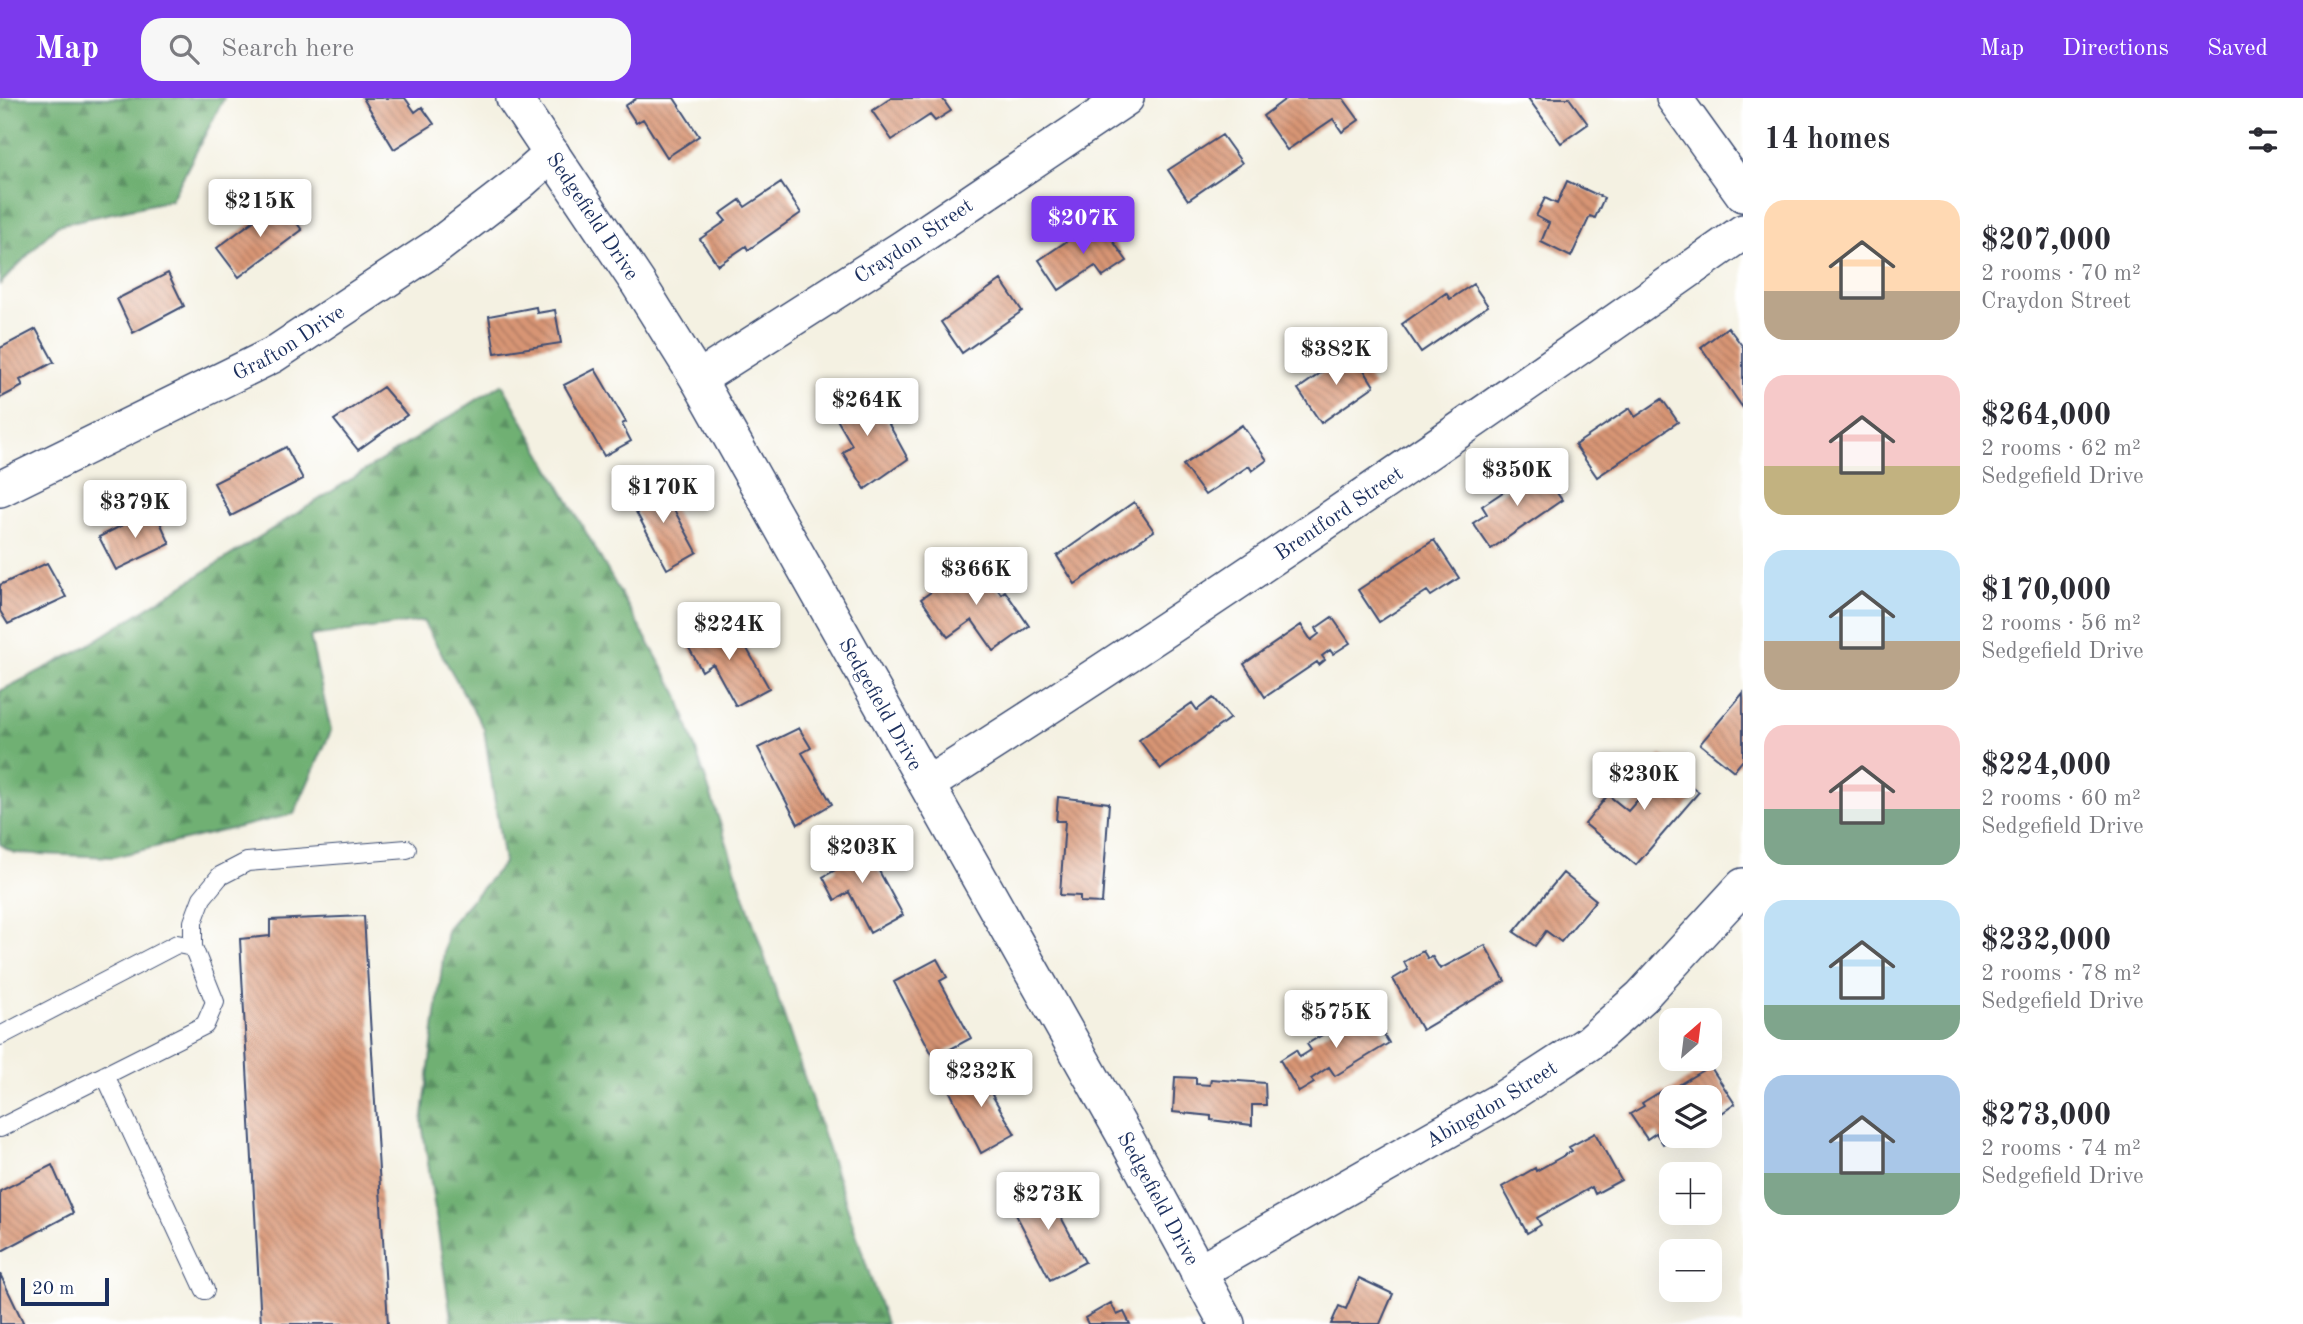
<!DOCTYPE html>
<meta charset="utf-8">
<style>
:root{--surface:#fff;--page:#f7f7f7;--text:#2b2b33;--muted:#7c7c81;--accent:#7c3aed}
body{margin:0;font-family:"Old Standard TT",serif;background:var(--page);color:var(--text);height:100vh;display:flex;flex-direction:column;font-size:26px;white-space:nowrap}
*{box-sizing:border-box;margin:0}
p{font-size:23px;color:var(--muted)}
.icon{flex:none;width:38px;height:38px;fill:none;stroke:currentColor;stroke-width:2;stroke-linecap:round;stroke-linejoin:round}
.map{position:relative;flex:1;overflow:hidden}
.side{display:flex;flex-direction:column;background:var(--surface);width:560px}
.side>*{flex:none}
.needle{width:46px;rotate:28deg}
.tools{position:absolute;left:1659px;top:910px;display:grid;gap:14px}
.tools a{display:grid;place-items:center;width:63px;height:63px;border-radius:14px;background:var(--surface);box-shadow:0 7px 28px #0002;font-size:35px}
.scale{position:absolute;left:21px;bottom:18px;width:88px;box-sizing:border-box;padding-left:7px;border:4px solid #1b2f5e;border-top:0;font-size:19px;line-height:24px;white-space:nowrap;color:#1b2f5e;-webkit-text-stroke:5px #fff;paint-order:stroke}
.price{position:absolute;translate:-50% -60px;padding:0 16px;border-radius:7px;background:#fff;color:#222;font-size:23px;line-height:46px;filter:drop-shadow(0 2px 4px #0008)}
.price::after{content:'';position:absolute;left:50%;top:42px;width:21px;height:16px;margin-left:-10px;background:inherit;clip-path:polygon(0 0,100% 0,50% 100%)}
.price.active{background:var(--accent);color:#fff}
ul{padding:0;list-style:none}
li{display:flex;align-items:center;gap:21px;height:175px;padding:0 21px}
li span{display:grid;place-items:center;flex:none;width:196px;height:140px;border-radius:21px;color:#555}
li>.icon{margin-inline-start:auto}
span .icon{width:84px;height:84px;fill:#fffc;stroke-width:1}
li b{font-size:30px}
h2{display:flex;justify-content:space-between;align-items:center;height:84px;padding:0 21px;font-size:30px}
header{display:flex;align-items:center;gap:42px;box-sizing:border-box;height:98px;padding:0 35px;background:var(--accent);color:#fff}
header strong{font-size:33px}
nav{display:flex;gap:38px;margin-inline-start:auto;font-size:24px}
.search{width:490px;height:63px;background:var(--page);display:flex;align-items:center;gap:18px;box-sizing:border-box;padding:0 24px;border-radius:21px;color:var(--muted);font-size:26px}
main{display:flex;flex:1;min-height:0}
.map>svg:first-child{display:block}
.forest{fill:url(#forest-firs);stroke:#457068;stroke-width:2}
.building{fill:url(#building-back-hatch)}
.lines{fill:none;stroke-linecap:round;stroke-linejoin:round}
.service-casing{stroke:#3c4c72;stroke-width:20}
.minor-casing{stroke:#3c4c72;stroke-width:38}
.service{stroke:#fff;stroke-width:18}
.minor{stroke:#fff;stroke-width:35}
.labels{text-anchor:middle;stroke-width:5;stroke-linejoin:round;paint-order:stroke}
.street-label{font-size:21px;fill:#1b2f5e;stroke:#fff}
</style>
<header>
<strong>Map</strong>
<div class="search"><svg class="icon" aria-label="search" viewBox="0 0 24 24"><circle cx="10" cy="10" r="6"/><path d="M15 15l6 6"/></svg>Search here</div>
<nav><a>Map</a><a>Directions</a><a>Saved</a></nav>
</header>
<main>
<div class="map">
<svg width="1743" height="1226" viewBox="0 0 1743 1226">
<defs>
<pattern id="forest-firs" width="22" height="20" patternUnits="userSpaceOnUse" patternTransform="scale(1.75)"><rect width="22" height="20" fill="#6fb073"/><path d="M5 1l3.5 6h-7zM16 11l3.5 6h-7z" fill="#5a9062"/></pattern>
<pattern id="building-back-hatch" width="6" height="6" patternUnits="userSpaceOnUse" patternTransform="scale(1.75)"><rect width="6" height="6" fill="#d89574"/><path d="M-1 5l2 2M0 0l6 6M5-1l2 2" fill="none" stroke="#ae7a62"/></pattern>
</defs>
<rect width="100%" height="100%" fill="#fff"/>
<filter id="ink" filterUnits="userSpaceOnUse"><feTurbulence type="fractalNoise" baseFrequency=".0143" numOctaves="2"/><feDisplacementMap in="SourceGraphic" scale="14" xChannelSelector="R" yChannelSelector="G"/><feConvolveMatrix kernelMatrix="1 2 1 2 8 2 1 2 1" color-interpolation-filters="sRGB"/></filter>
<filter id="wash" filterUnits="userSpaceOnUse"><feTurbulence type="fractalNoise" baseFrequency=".00686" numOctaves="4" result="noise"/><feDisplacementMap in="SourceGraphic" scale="28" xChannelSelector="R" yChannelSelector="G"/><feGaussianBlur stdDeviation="1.57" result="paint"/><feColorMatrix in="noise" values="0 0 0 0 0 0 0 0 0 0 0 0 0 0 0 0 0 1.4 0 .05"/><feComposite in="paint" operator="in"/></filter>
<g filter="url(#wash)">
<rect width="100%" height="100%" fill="#f4f1e2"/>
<path class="forest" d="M0 0H224L171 102 57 127 0 186Z
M502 286 677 595 886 1226H452L422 1025 447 830 504 765 484 631 423 523 310 538 331 633 294 716 113 759 14 755 0 746V593L79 553Z"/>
<g id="blocks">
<path class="building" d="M363 0H405L415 14 422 9 434 26 394 51Z
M637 0H674L699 38 667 59 643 21 636 25 625 8Z
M891 0H942L951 13 935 23 930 17 892 42 872 13Z
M1287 0H1343L1359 22 1342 34 1333 21 1287 52 1263 18Z
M1528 0H1569L1588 26 1561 45Z
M1222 37 1242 65 1188 102 1168 72Z
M1567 83 1604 100 1595 120 1590 118 1571 159 1541 144 1549 125 1536 118 1545 100 1557 106Z
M781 85 801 115 748 152 746 148 718 167 700 141 726 123 720 116 740 102 745 109Z
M280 103 302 132 239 179 217 150Z
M1098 122 1127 163 1103 179 1095 168 1059 192 1039 162Z
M168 175 184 208 133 235 117 201Z
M1001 182 1022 213 962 255 941 224Z
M1473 186 1488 208 1421 254 1402 226 1446 195 1450 201Z
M536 209 537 215 555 212 561 245 495 255 489 218Z
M1728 229 1743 249V310L1701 249Z
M36 231 54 264 20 282 23 288 0 300V250Z
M1352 253 1374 288 1321 325 1298 291Z
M595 271 626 324 622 326 631 343 604 358 564 287Z
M857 286 873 314 880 310 908 361 865 391 843 355 852 347 828 306Z
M383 289 407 317 358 352 334 322Z
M1662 301 1678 324 1597 379 1575 347 1630 310 1635 319Z
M1242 327 1267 362 1252 373 1249 368 1205 397 1183 367Z
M286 349 303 381 231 418 214 385Z
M1539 370 1562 402 1491 451 1473 425 1487 416 1482 408Z
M659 384 697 454 667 471 629 401Z
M1134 404 1154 433 1075 486 1057 458Z
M154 411 170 446 116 472 99 439Z
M1434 442 1459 480 1431 498 1427 493 1379 524 1358 492Z
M977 462 1001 496 1005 493 1029 528 994 553 972 522 948 539 921 501Z
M47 465 66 499 8 526 0 513V487Z
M1332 519 1350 545 1333 556 1330 552 1322 558 1325 562 1319 567 1317 564 1265 599 1244 566 1301 527 1311 542 1319 536 1316 530Z
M732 524 769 590 736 608 713 566 702 573 685 543 702 534 706 539Z
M1743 595V662L1734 673 1700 646Z
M1213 600 1230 620 1161 671 1139 642 1192 605 1197 612Z
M799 630 811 650 802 655 832 706 798 726 758 650Z
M1661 657 1683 673 1678 679 1699 694 1636 767 1585 726 1608 697 1628 713 1643 696 1634 689Z
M1058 699 1109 705 1102 805 1080 804V798L1060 797 1065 723H1056Z
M860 738 903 817 870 835 849 794 835 802 823 779 837 771 829 755Z
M1563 775 1596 802 1561 844 1546 833 1535 848 1514 834Z
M364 818 388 1226H261L240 841 270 838V822Z
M1485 847 1505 883 1422 932 1393 881 1408 872 1404 864 1423 853 1428 861 1432 858 1440 871Z
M937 861 947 879 940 883 971 940 934 960 894 884Z
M1368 910 1389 945 1335 978 1329 969 1311 981 1314 985 1299 994 1280 962 1296 952 1300 959 1311 952 1307 946Z
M986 968 999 992 992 997 1015 1036 981 1055 947 988Z
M1710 968 1735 1006 1710 1023V999H1671V1038H1677L1663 1046 1656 1035 1647 1041 1630 1016 1644 1008 1642 1005 1663 992 1665 995Z
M1175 979 1196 980V986L1210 987 1211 981 1265 985 1266 1007H1252V1027L1211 1022V1018L1173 1014Z
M1595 1035 1621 1082 1595 1096 1592 1089 1537 1120 1541 1127 1527 1135 1502 1089 1535 1070 1536 1073 1572 1053 1569 1049Z
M52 1067 73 1115 0 1154V1093Z
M1051 1086 1061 1105 1055 1108 1085 1164 1050 1182 1011 1107Z
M0 1176 24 1226H0Z
M1359 1180 1393 1196 1380 1226H1331L1339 1208 1346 1211Z
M1111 1205 1117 1217 1124 1214 1130 1226H1088L1085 1220Z"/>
</g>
</g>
<g filter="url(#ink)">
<use href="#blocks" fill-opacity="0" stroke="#3c4c72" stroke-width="2"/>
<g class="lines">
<g class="service-casing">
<path id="service" d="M193 849V824L202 800 220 778 247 764 407 751
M0 938 177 846 193 849 215 904 205 927 0 1030
M105 977 205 1192"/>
</g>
<g class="minor-casing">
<g id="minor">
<path id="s1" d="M514 0 638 185 698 281 1128 1044 1227 1226"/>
<path d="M1674 0 1743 96"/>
<path id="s2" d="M698 281 903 150 1126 0"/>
<path id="s3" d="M0 391 273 257 439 147 518 86 552 56"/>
<path id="s4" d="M928 686C1205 510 1475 323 1743 134"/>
<path id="s5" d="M1198 1174 1501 1002 1589 945 1641 899 1743 788"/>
</g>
</g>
<use href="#service" class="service"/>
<use href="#minor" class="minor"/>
</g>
</g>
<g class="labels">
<g class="street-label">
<text dy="7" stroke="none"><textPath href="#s1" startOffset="142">Sedgefield Drive</textPath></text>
<text dy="7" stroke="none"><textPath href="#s2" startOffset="256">Craydon Street</textPath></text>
<text dy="7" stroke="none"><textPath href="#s3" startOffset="324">Grafton Drive</textPath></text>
<text dy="7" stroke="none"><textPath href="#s4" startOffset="492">Brentford Street</textPath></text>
<text dy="7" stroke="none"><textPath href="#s1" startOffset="709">Sedgefield Drive</textPath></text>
<text dy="7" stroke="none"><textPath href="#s5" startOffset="338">Abingdon Street</textPath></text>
<text dy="7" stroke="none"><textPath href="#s1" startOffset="1276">Sedgefield Drive</textPath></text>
</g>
</g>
</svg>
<div class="tools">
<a><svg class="needle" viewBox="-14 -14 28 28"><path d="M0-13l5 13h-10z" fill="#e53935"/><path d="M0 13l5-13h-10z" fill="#7c7c81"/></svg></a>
<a><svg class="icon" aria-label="layers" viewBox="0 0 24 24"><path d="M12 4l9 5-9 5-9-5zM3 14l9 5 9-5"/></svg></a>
<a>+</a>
<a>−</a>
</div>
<div class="scale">20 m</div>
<b class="price" style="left:260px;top:141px">$215K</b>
<b class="price active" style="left:1083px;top:158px">$207K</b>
<b class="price" style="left:1336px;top:289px">$382K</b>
<b class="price" style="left:867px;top:340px">$264K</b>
<b class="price" style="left:1517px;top:410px">$350K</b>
<b class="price" style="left:663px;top:427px">$170K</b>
<b class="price" style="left:135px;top:442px">$379K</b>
<b class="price" style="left:976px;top:509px">$366K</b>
<b class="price" style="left:729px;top:564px">$224K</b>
<b class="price" style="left:1644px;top:714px">$230K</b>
<b class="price" style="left:862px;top:787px">$203K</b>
<b class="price" style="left:1336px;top:952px">$575K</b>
<b class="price" style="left:981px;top:1011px">$232K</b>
<b class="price" style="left:1048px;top:1134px">$273K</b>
</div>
<section class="side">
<h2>14 homes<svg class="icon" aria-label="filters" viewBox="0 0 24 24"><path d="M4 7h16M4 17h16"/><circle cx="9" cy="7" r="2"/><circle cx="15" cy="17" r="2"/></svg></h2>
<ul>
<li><span style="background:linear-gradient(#ffd9b3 65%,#b9a48a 0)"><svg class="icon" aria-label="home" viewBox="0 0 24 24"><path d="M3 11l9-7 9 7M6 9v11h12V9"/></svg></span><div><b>$207,000</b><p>2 rooms · 70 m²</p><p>Craydon Street</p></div></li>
<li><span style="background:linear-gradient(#f6c9c9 65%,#c2b280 0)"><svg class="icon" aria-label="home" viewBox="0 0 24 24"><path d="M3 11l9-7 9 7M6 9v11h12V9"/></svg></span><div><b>$264,000</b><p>2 rooms · 62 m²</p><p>Sedgefield Drive</p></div></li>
<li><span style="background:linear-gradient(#bfe0f5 65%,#b9a48a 0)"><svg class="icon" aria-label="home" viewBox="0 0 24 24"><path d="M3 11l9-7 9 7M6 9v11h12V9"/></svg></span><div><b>$170,000</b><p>2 rooms · 56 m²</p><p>Sedgefield Drive</p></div></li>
<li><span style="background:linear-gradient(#f6c9c9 60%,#7fa58c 0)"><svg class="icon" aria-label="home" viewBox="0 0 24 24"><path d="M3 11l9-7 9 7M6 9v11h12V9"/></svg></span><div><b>$224,000</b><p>2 rooms · 60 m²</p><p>Sedgefield Drive</p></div></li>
<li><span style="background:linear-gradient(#bfe0f5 75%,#7fa58c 0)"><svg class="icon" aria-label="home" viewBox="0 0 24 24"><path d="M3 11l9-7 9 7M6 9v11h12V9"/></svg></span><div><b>$232,000</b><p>2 rooms · 78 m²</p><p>Sedgefield Drive</p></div></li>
<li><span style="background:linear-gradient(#a9c7e8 70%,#7fa58c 0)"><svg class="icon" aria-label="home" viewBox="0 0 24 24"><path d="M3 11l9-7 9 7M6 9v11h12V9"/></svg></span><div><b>$273,000</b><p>2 rooms · 74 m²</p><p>Sedgefield Drive</p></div></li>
</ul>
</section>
</main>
